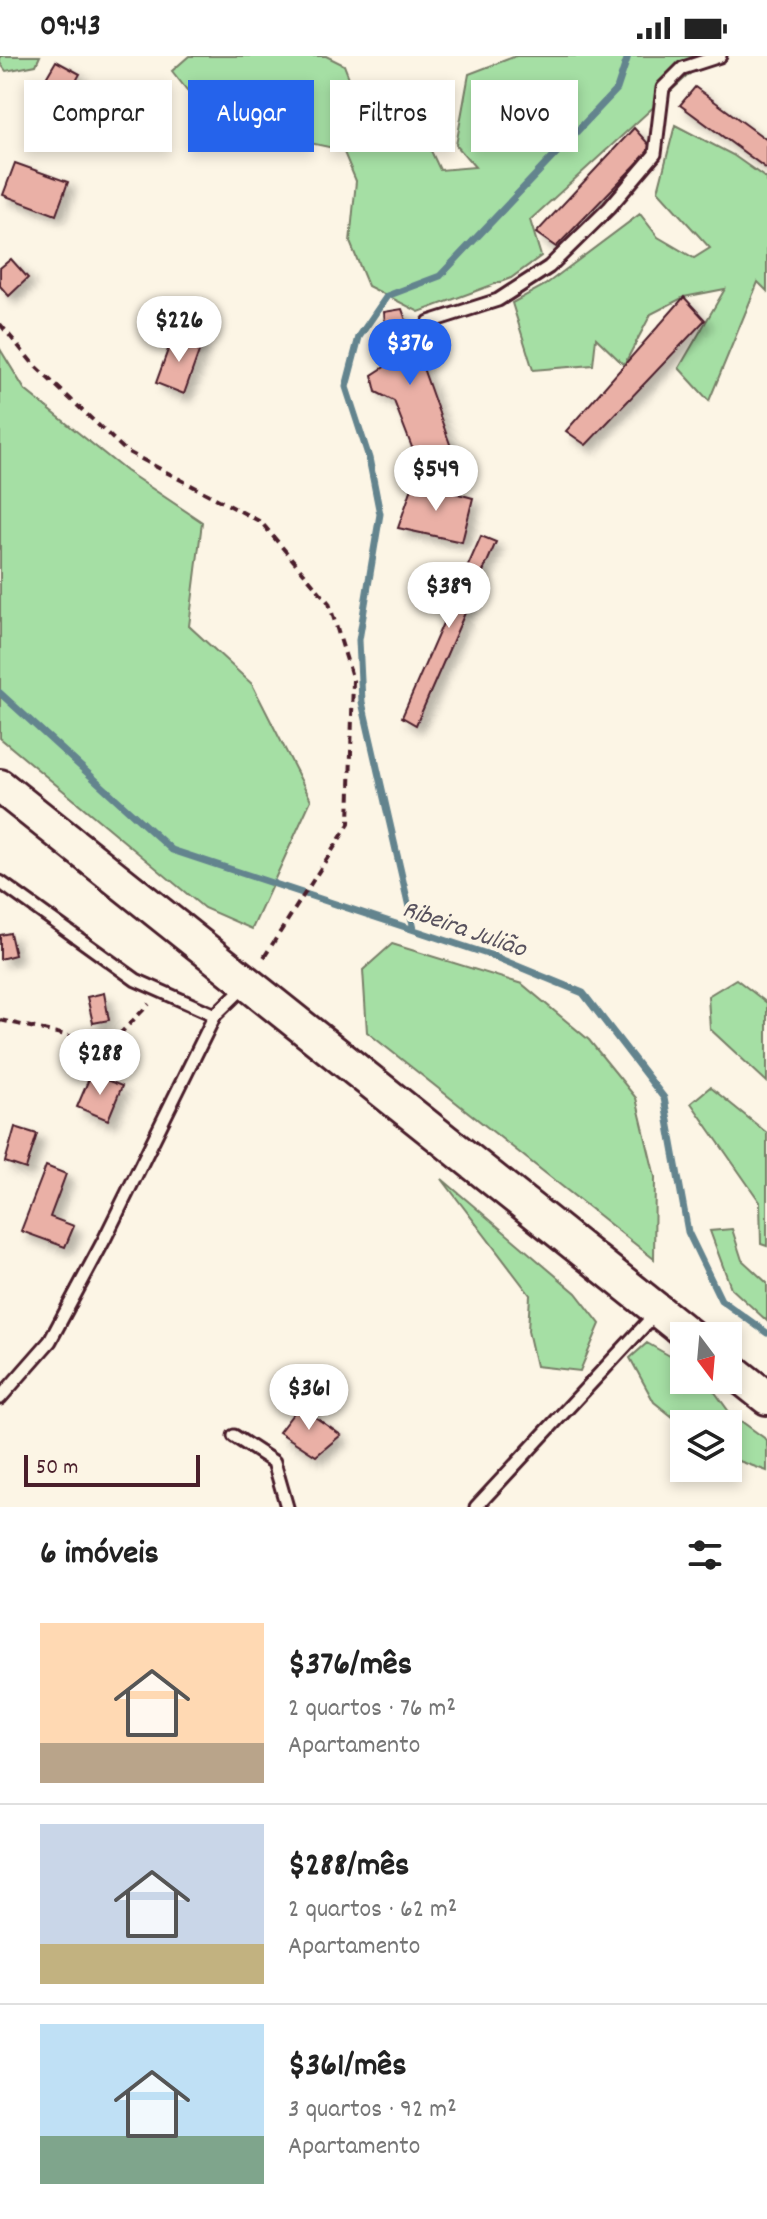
<!DOCTYPE html>
<html lang="pt">
<meta charset="utf-8">
<style>
:root{--surface:#fff;--page:#f2f2f2;--text:#222;--muted:#767676;--line:#e0e0e0;--accent:#2563eb}
body{margin:0;font-family:Dekko,sans-serif;background:var(--page);color:var(--text);height:100vh;display:flex;flex-direction:column;font-size:30px;white-space:nowrap}
*{box-sizing:border-box;margin:0}
p{font-size:26px;color:var(--muted)}
.icon{flex:none;width:44px;height:44px;fill:none;stroke:currentColor;stroke-width:2;stroke-linecap:round;stroke-linejoin:round}
.map{position:relative;height:1451px;overflow:hidden}
.details{display:flex;flex-direction:column;background:var(--surface);flex:1}
.details>*{flex:none}
.top-card{position:absolute;left:24px;top:24px;width:720px;height:72px;display:flex;gap:16px}
.needle{width:52px;rotate:164deg}
.tools{position:absolute;left:670px;top:1266px;display:grid;gap:16px}
.tools a{display:grid;place-items:center;width:72px;height:72px;border-radius:0px;background:var(--surface);box-shadow:0 4px 12px #0003;font-size:40px}
.scale{position:absolute;left:24px;bottom:20px;width:176px;box-sizing:border-box;padding-left:8px;border:4px solid #4a1f2b;border-top:0;font-size:22px;line-height:28px;white-space:nowrap;color:#4a1f2b;-webkit-text-stroke:6px #fcf5e5;paint-order:stroke}
.price{position:absolute;translate:-50% -68px;padding:0 18px;border-radius:28px;background:#fff;color:#222;font-size:26px;line-height:52px;filter:drop-shadow(0 2px 4px #0008)}
.price::after{content:'';position:absolute;left:50%;top:48px;width:24px;height:18px;margin-left:-12px;background:inherit;clip-path:polygon(0 0,100% 0,50% 100%)}
.price.current{background:var(--accent);color:#fff}
ul{padding:0;list-style:none}
li{display:flex;align-items:center;gap:24px;height:200px;padding:0 40px}
li+li{border-top:2px solid var(--line)}
li span{display:grid;place-items:center;flex:none;width:224px;height:160px;border-radius:0px;color:#555}
li>.icon{margin-inline-start:auto}
span .icon{width:96px;height:96px;fill:#fffc;stroke-width:1}
li b{font-size:34px}
h2{display:flex;justify-content:space-between;align-items:center;height:96px;padding:0 40px;font-size:34px}
.pill{padding:0 28px;border-radius:0px;background:var(--surface);box-shadow:0 4px 12px #0003;font-size:28px;line-height:72px}
.pill.current{background:var(--accent);color:#fff}
.status{display:flex;justify-content:space-between;align-items:center;height:56px;padding:0 40px;background:var(--surface);direction:ltr}
.status svg{height:22px;fill:currentColor}
.map>svg:first-child{display:block}
.green{fill:#a5dfa4;stroke:#787f68;stroke-width:2}
.lines{fill:none;stroke-linecap:round;stroke-linejoin:round}
.stream{stroke:#64848e;stroke-width:7}
.building{fill:#eab0a6;stroke:#4a1f2b;stroke-width:2;filter:url(#shadow)}
.service-casing{stroke:#4a1f2b;stroke-width:17}
.secondary-casing{stroke:#4a1f2b;stroke-width:38}
.path{stroke:#4a1f2b;stroke-width:4;stroke-dasharray:8 6;stroke-linecap:butt}
.service{stroke:#fcf5e5;stroke-width:11}
.secondary{stroke:#fcf5e5;stroke-width:32}
.labels{text-anchor:middle;stroke-width:7;stroke-linejoin:round;paint-order:stroke}
.water-label{font-size:26px;font-style:italic;fill:#57515d;stroke:#fcf5e5}
</style>
<div class="status"><b>09:43</b><svg viewBox="0 0 49 12"><path d="M0 12V9h3v3zM5 12V6h3v6zM10 12V3h3v9zM15 12V0h3v12zM26 1h20v11H26zM47 4h2v5h-2z"/></svg></div>
<div class="map">
<svg width="767" height="1451" viewBox="0 0 767 1451">
<defs>
<filter id="shadow"><feDropShadow dx="7" dy="7" stdDeviation="4" flood-color="#0004"/></filter>
</defs>
<rect width="100%" height="100%" fill="#fcf5e5"/>
<filter id="ink" filterUnits="userSpaceOnUse"><feTurbulence type="fractalNoise" baseFrequency=".0125" numOctaves="2"/><feDisplacementMap in="SourceGraphic" scale="16" xChannelSelector="R" yChannelSelector="G"/><feConvolveMatrix kernelMatrix="1 2 1 2 8 2 1 2 1" color-interpolation-filters="sRGB"/></filter>
<g filter="url(#ink)">
<path class="green" d="M0 0H40L36 9 6 15 0 7Z
M189 0H326L344 9 356 40 373 61 412 54 440 114 475 111 456 89 469 18 516 0H705L706 3 530 164 541 200 511 222 419 256 368 230 350 186 356 125 343 94 212 66 172 15Z
M675 69 733 99 767 123V235L758 226 709 345 679 312 725 233 684 241 651 258 624 309 596 282 593 309 533 314 512 247 545 229 640 158 658 181 694 202 710 192 658 135Z
M0 293 25 334 126 415 202 466 189 570 252 628 311 744 252 873 204 852 0 682Z
M392 888 522 928 589 984 636 1042 655 1121 654 1203 367 976 363 914Z
M736 923 767 947V1026L710 973 708 940Z
M710 1031 767 1077V1190L761 1188 760 1146 691 1047Z
M442 1123 576 1237 600 1268 580 1315 536 1310 528 1275 530 1239Z
M732 1173 742 1204 767 1227V1265L731 1232 710 1175Z
M647 1287 684 1308V1324H706L730 1357 767 1384V1415L728 1401V1368L684 1370 654 1346 630 1302Z"/>
<g class="lines">
<path class="stream" d="M0 637 172 794 493 900 583 937 664 1042 688 1176 721 1244 767 1277
M414 873 362 646 359 584 380 458 369 402 346 331 359 281 387 240 440 220 617 33 628 0"/>
</g>
<path class="building" d="M56 5 80 18 63 48 39 34Z
M695 31 767 84V113L680 49Z
M634 72 652 92 556 191 536 177Z
M15 107 68 126 56 159 3 139Z
M11 203 28 222 9 240 0 230V212Z
M684 241 705 264 586 389 566 375Z
M402 253 451 391 413 394 394 345 376 336 372 319 389 308 384 256Z
M173 280 202 287 184 338 156 327Z
M414 426 473 442 462 486 398 472Z
M481 480 496 486 416 669 402 661Z
M10 877 15 899 0 903V879Z
M104 937 109 964 93 967 87 941Z
M91 1018 122 1030 108 1064 77 1051Z
M15 1071 37 1078 26 1113 5 1106Z
M46 1110 66 1118 50 1161 74 1170 65 1191 21 1175Z
M299 1350 341 1379 316 1400 279 1376Z"/>
<g class="lines">
<g class="service-casing">
<path id="service" d="M429 266 498 244 549 211 609 152 655 98 663 32 683 12 720 0
M0 826 136 924 215 959
M0 1342 50 1285 104 1184 215 959 245 930
M234 1380 274 1406 287 1451
M476 1451 658 1255"/>
</g>
<g class="secondary-casing">
<path id="secondary" d="M0 730 690 1280
M728 1311 767 1342"/>
</g>
<path class="path" d="M0 268 35 310 126 395 261 466 329 547 353 624 349 768 261 906
M0 964 109 989 149 948"/>
<use href="#service" class="service"/>
<use href="#secondary" class="secondary"/>
</g>
</g>
<g class="labels">
<g class="water-label">
<text transform="translate(465 871) rotate(19)" y="9">Ribeira Julião</text>
</g>
</g>
</svg>
<div class="tools">
<a><svg class="needle" viewBox="-14 -14 28 28"><path d="M0-13l5 13h-10z" fill="#e53935"/><path d="M0 13l5-13h-10z" fill="#767676"/></svg></a>
<a><svg class="icon" aria-label="layers" viewBox="0 0 24 24"><path d="M12 4l9 5-9 5-9-5zM3 14l9 5 9-5"/></svg></a>
</div>
<div class="scale">50 m</div>
<b class="price" style="left:179px;top:308px">$226</b>
<b class="price current" style="left:410px;top:331px">$376</b>
<b class="price" style="left:436px;top:457px">$549</b>
<b class="price" style="left:449px;top:574px">$389</b>
<b class="price" style="left:100px;top:1041px">$288</b>
<b class="price" style="left:309px;top:1376px">$361</b>
<div class="top-card">
<a class="pill">Comprar</a>
<a class="pill current">Alugar</a>
<a class="pill">Filtros</a>
<a class="pill">Novo</a>
</div>
</div>
<section class="details">
<h2>6 imóveis<svg class="icon" aria-label="filters" viewBox="0 0 24 24"><path d="M4 7h16M4 17h16"/><circle cx="9" cy="7" r="2"/><circle cx="15" cy="17" r="2"/></svg></h2>
<ul>
<li><span style="background:linear-gradient(#ffd9b3 75%,#b9a48a 0)"><svg class="icon" aria-label="home" viewBox="0 0 24 24"><path d="M3 11l9-7 9 7M6 9v11h12V9"/></svg></span><div><b>$376/mês</b><p>2 quartos · 76 m²</p><p>Apartamento</p></div></li>
<li><span style="background:linear-gradient(#c9d6e8 75%,#c2b280 0)"><svg class="icon" aria-label="home" viewBox="0 0 24 24"><path d="M3 11l9-7 9 7M6 9v11h12V9"/></svg></span><div><b>$288/mês</b><p>2 quartos · 62 m²</p><p>Apartamento</p></div></li>
<li><span style="background:linear-gradient(#bfe0f5 70%,#7fa58c 0)"><svg class="icon" aria-label="home" viewBox="0 0 24 24"><path d="M3 11l9-7 9 7M6 9v11h12V9"/></svg></span><div><b>$361/mês</b><p>3 quartos · 92 m²</p><p>Apartamento</p></div></li>
</ul>
</section>
